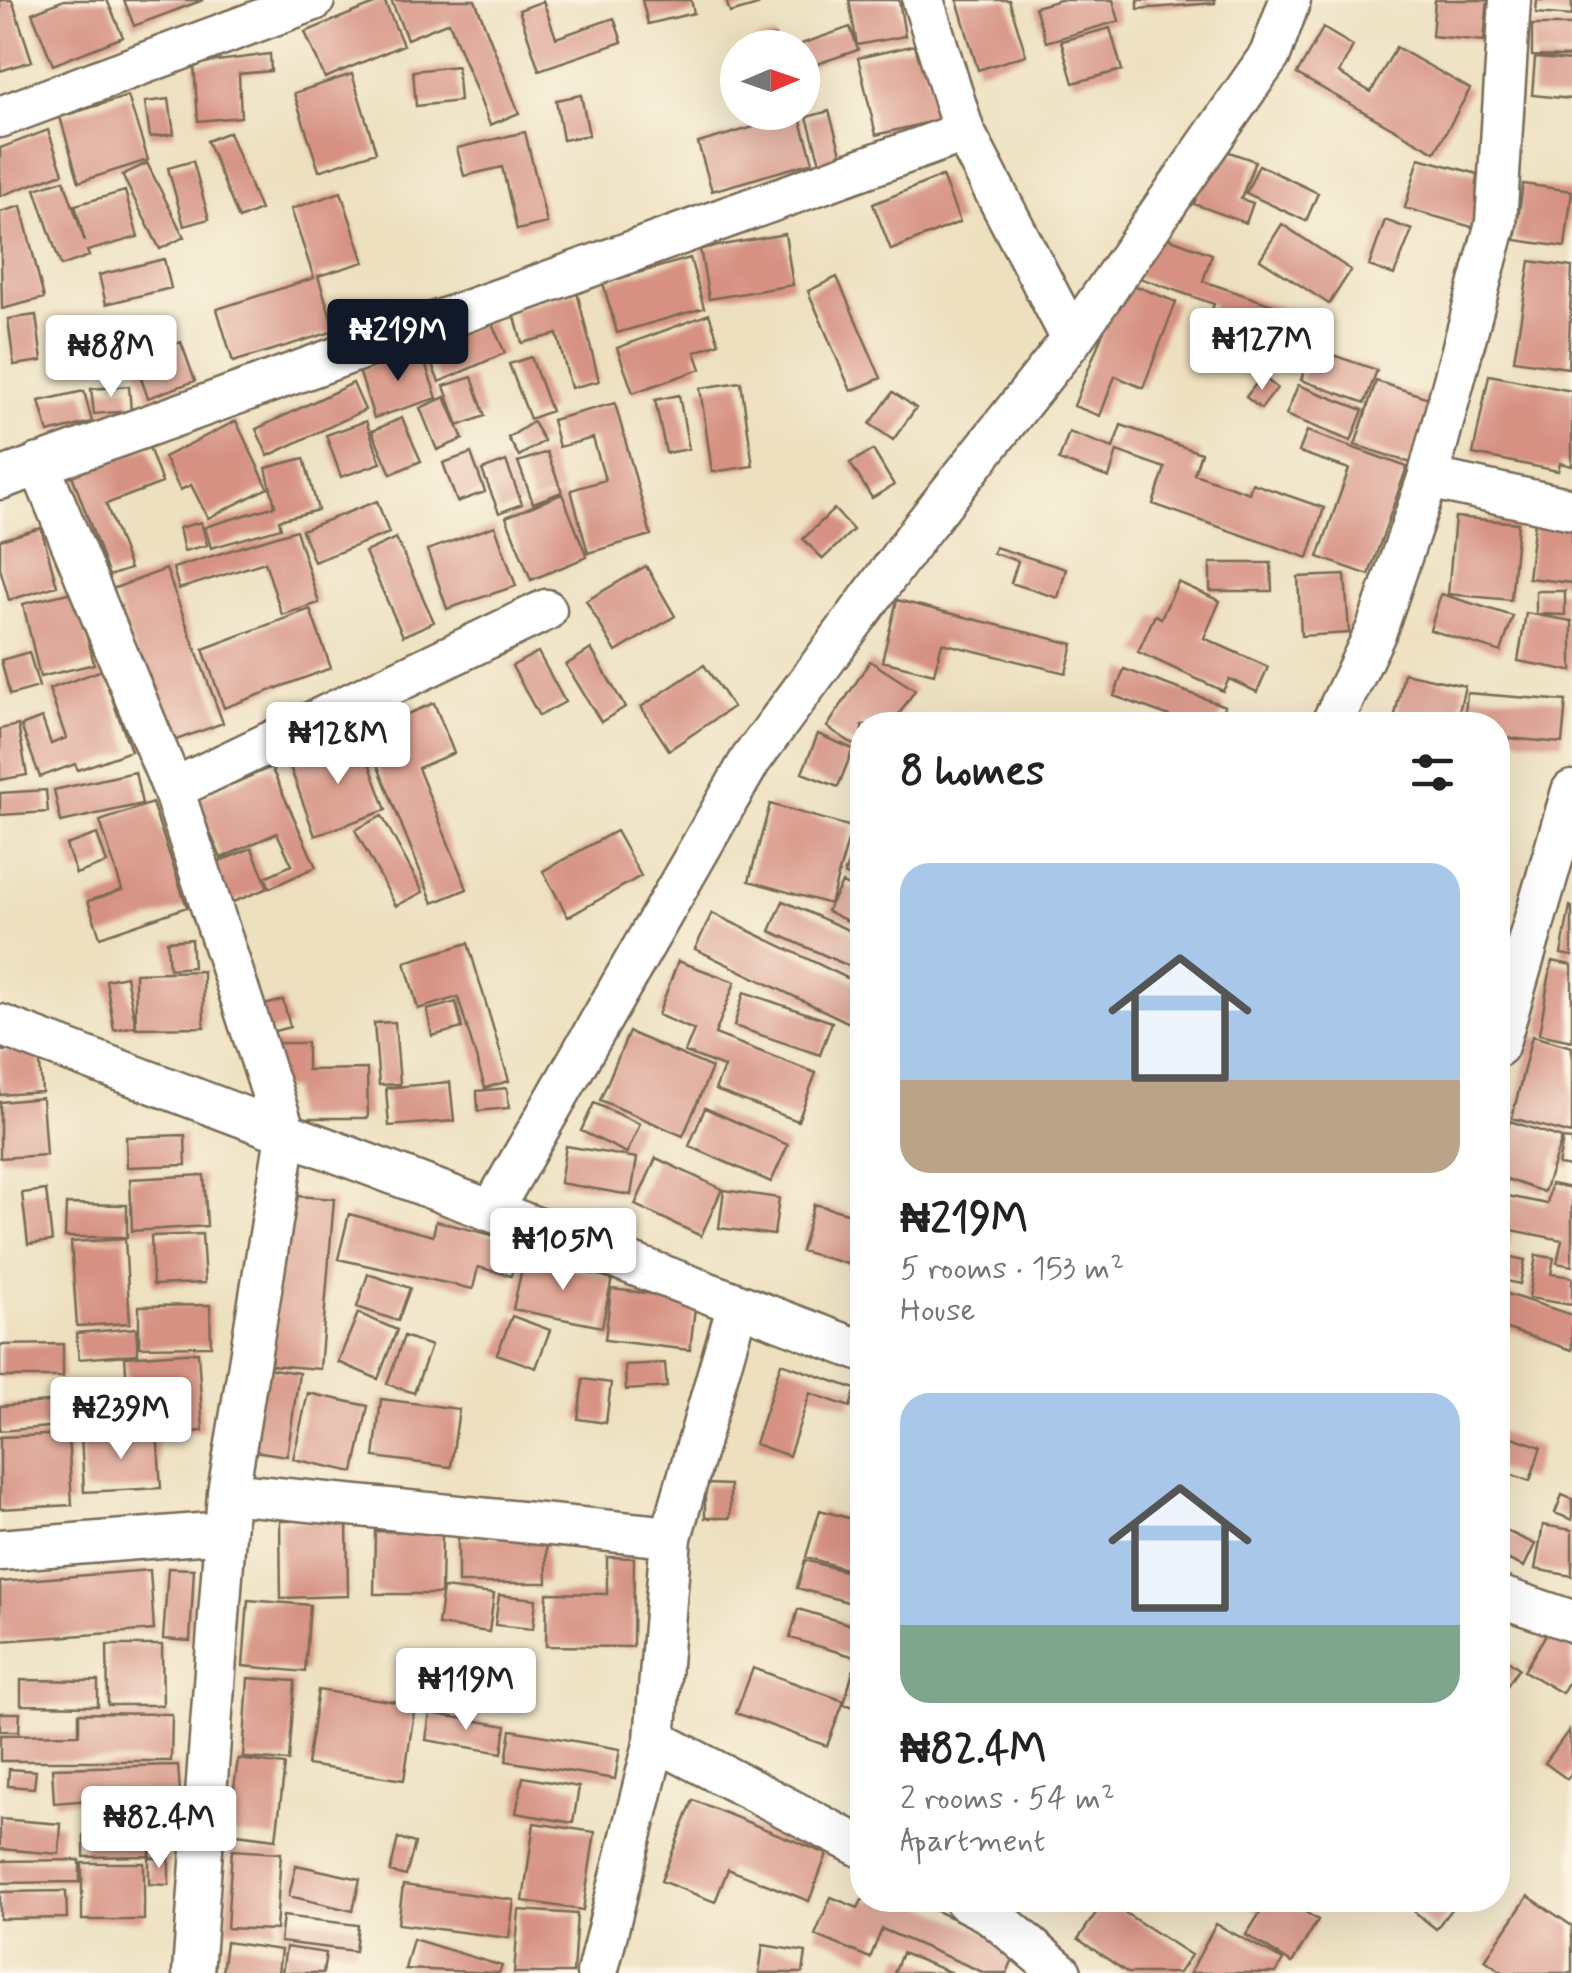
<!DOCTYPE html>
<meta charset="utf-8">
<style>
:root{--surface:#fff;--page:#f2f2f2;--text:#222;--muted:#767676;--accent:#111827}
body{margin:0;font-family:Mynerve,sans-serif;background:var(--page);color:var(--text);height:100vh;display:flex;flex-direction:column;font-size:38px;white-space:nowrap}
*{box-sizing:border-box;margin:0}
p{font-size:32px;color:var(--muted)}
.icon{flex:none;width:55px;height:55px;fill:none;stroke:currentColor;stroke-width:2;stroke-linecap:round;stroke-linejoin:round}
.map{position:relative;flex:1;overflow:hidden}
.side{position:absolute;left:850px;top:712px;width:660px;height:1200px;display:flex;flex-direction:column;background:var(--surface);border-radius:40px;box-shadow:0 10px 40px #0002}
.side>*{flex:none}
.needle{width:65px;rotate:88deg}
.fabs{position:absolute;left:720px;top:30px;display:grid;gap:20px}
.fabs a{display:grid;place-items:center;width:100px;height:100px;border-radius:50%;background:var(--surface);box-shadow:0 10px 40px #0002;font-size:50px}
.price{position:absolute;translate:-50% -85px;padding:0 22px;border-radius:10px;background:#fff;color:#222;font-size:32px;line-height:65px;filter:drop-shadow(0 2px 5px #0008)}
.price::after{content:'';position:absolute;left:50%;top:60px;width:30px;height:22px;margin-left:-15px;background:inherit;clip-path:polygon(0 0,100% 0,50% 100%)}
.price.selected{background:var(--accent);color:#fff}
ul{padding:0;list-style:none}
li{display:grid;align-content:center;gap:20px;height:530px;padding:0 50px}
li span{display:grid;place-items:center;height:310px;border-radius:30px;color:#555}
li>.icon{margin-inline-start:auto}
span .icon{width:180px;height:180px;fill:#fffc;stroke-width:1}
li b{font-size:42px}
h2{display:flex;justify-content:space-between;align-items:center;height:120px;padding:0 50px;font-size:42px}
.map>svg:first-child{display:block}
.building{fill:#d69182}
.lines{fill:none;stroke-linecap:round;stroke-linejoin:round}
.minor-casing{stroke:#796a56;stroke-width:45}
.minor{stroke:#fff;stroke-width:40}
</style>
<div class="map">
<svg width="1572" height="1973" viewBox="0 0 1572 1973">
<rect width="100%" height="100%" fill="#fcf5e5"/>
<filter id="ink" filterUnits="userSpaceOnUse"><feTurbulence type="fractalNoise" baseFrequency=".01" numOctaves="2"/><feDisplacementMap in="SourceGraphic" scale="20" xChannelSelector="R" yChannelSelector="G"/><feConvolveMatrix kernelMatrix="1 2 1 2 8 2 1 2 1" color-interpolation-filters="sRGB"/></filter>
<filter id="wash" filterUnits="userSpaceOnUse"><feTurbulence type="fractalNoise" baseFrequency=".0048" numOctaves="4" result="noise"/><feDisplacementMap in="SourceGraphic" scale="40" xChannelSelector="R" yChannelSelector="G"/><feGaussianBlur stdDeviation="2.25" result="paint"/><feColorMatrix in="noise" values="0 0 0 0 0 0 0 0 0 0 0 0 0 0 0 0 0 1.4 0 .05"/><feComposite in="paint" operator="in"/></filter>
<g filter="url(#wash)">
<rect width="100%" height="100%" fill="#ede0bf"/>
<g id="blocks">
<path class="building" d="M0 0H12L32 61 0 71Z
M64 0H107L123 37 53 65 32 13Z
M124 0H203L134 26Z
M384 0 403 45 325 78 305 32Z
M391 0H475L519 113 490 125 449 22 407 39Z
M642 0H691L694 13 648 24Z
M726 0H756L758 5 730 13Z
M849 0H899L905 36 857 45Z
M957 0H1009L1026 55 978 70Z
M1060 0H1113L1119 21 1046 42 1035 7Z
M1138 0H1215V3L1138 9Z
M1435 0H1488L1484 41 1432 36Z
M1537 0H1572V16L1536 13Z
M543 1 556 38 614 18 622 42 539 70 519 10Z
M1532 25H1572V57L1532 56Z
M850 27 858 50 802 69V48L793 47Z
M1110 28 1122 70 1073 83 1061 41Z
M1323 28 1353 46 1339 73 1371 92 1396 47 1470 89 1435 152 1297 74Z
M775 36 778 48H753L752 41Z
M920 44 938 120 876 135 858 58Z
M270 54 271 71 239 74 241 117 198 121 194 64Z
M1535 58 1572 61V99L1532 95Z
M457 66 460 101 416 106 413 71Z
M352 74 376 152 319 171 294 93Z
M581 95 589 135 563 140 556 100Z
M128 96 148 160 79 182 60 117Z
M169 99 174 134 150 137 145 102Z
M829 111 843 160 821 166 807 117Z
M799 114 813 162 712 191 698 143Z
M48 130 63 173 0 196V148Z
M229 132 260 210 239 219 207 141Z
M525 132 547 223 517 230 502 167 464 176 457 148Z
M1215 147 1255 161 1241 199 1253 203 1246 223 1194 204Z
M1419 158 1489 177 1475 228 1405 208Z
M193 161 209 219 184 226 168 168Z
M147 163 184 237 160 249 122 175Z
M1259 165 1318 193 1306 221 1246 193Z
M942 176 960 222 891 250 873 204Z
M64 180 85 242 75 205 125 191 138 237 87 251 89 256 61 266 35 189Z
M1523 184 1572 191 1565 247 1515 240Z
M341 192 364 262 318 276 335 331 233 362 217 309 314 278 291 209Z
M21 206 44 298 2 309 0 212Z
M1385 220 1412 230 1394 275 1369 266Z
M1282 224 1351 270 1329 304 1260 259Z
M1146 230 1212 254 1203 281 1319 321 1310 348 1296 344 1287 371 1202 341 1214 304 1131 275Z
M785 234 793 285 709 299 700 249Z
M690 258 704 308 617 333 603 283Z
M164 259 171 288 106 304 99 275Z
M1530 261 1572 267 1568 368 1514 360Z
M837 277 881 378 851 391 808 291Z
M1123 281 1176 302 1143 388 1115 376 1100 416 1074 406Z
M577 292 599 381 571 388 557 334 522 343 513 309Z
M709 314 719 343 695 352 701 369 633 393 617 348Z
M36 315 42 361 14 365 8 319Z
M490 319 505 353 439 382 425 348Z
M181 342 195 381 148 398 134 359Z
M1312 348 1377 370 1365 403 1301 380Z
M420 349 437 398 374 418 359 370Z
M531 357 551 411 530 419 509 364Z
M1489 375 1572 391V466L1560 463 1558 471 1473 454Z
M1262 376 1277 388 1261 409 1246 397Z
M472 377 485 416 458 426 444 386Z
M1376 381 1432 399 1411 463 1355 445Z
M741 382 753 466 712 472 700 388Z
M353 383 365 410 268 456 256 429Z
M1298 385 1363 410 1351 441 1286 415Z
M129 386 131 411 94 414 91 389Z
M84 391 92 422 48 433 39 401Z
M893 392 916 408 893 440 870 424Z
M679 395 689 449 666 453 655 400Z
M445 397 463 439 437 450 420 408Z
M615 403 651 535 588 553 571 490 605 480 593 438 559 447 552 420Z
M402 418 421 461 391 474 372 431Z
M236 421 268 488 208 518 191 485 180 490 164 457Z
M366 421 381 463 341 477 326 435Z
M533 422 544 441 519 456 508 438Z
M1121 425 1201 453 1194 474 1249 493 1252 483 1324 508 1308 558 1153 504 1165 468 1117 451 1109 478 1059 460 1069 432 1113 448Z
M1307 431 1407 467 1369 575 1318 557 1349 469 1299 452Z
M149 447 162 483 106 504 130 569 109 576 72 475Z
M873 450 894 485 872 498 850 463Z
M547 452 562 492 533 503 518 462Z
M471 453 485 492 457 502 443 463Z
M304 458 318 510 279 520 281 528 211 548 205 527 275 506 266 468Z
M506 461 522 504 499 513 482 470Z
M562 494 587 557 531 580 506 517Z
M377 501 389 533 314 562 302 530Z
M834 509 853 530 823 559 803 539Z
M1455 517 1518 523 1511 600 1448 594Z
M1535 521 1572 526V583L1528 578Z
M201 522 207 545 184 551 179 528Z
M495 526 516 586 447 609 427 550Z
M41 528 57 586 9 600 0 568V540Z
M296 530 319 603 282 615 265 562 179 589 173 568Z
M396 538 434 622 403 636 365 552Z
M995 547 1066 569 1058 598 1011 583 1018 561 993 553Z
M1210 563H1271L1272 591H1210Z
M646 566 675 616 616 652 586 601Z
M166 569 223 723 168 743 112 589Z
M1345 575 1349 633 1301 636 1298 577Z
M1178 582 1220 601 1204 638 1268 667 1257 692 1229 679 1223 691 1138 652 1155 615 1161 618Z
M76 591 94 664 40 677 23 604Z
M1536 591H1565V615L1536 614Z
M1441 594 1513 616 1501 652 1430 630Z
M897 600 1073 644 1066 673 942 643 934 674 882 661Z
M310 609 331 668 224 708 203 649Z
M1526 613 1572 621V671L1518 661Z
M591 649 625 707 601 722 566 665Z
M29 652 39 687 10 695 1 660Z
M538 652 565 702 539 716 512 666Z
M870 661 915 690 892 725H862V750L827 727Z
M704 665 733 707 669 750 641 707Z
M1124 669 1225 706 1218 725H1195L1114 696Z
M102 670 131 751 78 770 75 764 40 777 21 726 42 718 51 744 66 738 49 689Z
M1404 673 1465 686 1456 725H1393Z
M1467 693 1566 701 1562 743 1498 737V725H1464Z
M434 703 454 753 418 768 467 889 433 903 364 732Z
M18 725 27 775 0 780V729Z
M818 734 853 749 838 787 802 773Z
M360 738 386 810 315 836 289 764Z
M271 767 316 867 270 888 265 877 292 865 277 833 221 858 196 800Z
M135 772 142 804 61 822 54 790Z
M46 790 48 812 0 815V793Z
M152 803 187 907 100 937 88 901 122 890 100 821Z
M770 804 852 827 830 904 749 881Z
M382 816 423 892 396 906 355 830Z
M862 828V881L844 874Z
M616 831 641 876 568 917 543 871Z
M97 834 107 863 76 874 66 845Z
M252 848 268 888 228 904 213 864Z
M842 883 862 893V928L827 911Z
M783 901 862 936 860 971 770 931Z
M1570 906 1572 907V956L1561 954Z
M712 913 862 985V1029L695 949Z
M191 939 193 967 169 969 167 941Z
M468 943 509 1081 485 1088 458 997 418 1009 405 962Z
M678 961 735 982 715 1034 816 1073 798 1121 715 1090 724 1067 685 1052 694 1030 658 1015Z
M1552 961 1572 965V1041L1539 1034Z
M203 971 204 1027 136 1028 135 973Z
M126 976 136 1026 114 1030 106 980Z
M744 992 832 1022 820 1055 734 1026Z
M283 1000 290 1027 267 1033 261 1006Z
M456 1002 462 1028 432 1036 427 1010Z
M395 1022 400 1084 379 1085 374 1023Z
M629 1032 712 1068 683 1136 600 1100Z
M1532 1036 1572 1047V1134L1512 1118Z
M262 1043H307V1070L367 1069 368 1118H292V1089H262Z
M39 1049 42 1092 0 1095V1051Z
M450 1082 454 1121 389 1126 386 1088Z
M507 1088 509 1108 478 1111 477 1091Z
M42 1098 46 1155 0 1158V1102Z
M594 1103 640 1124 627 1153 581 1131Z
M705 1108 788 1145 771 1182 689 1146Z
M1510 1121 1562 1138 1544 1192 1498 1176V1159Z
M185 1135 186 1165 127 1167 126 1137Z
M1563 1139 1572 1140V1167L1558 1165Z
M566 1146 637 1158 631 1195 560 1183Z
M656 1158 722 1189 701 1236 635 1205Z
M204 1175 207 1226 132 1231 130 1179Z
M1551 1184 1572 1188V1266L1557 1263 1562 1240 1512 1230 1507 1256 1525 1260 1520 1284 1498 1279V1194L1547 1204Z
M46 1190 52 1241 28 1244 22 1193Z
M724 1190 779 1198 774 1235 719 1228Z
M285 1195 334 1199 320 1369 271 1365Z
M66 1204 127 1205V1237H65Z
M814 1204 862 1217V1268L801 1251Z
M349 1214 433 1236 436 1221 520 1242 511 1276 478 1267 473 1289 338 1259Z
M202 1234 205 1283 153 1285 151 1236Z
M125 1239 130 1323 77 1326 71 1242Z
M1536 1255 1554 1258 1551 1274 1572 1277V1305L1529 1298Z
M524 1259 612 1278 602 1327 513 1309Z
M368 1274 410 1288 398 1321 357 1307Z
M611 1289 696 1299 690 1350 605 1340Z
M1498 1291 1572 1315V1350L1504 1328 1498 1344Z
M210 1305 211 1346 139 1347V1306Z
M358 1313 397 1330 378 1379 338 1362Z
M512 1316 550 1330 536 1368 497 1354Z
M136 1328 138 1354 79 1359 76 1333Z
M404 1336 431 1346 414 1393 387 1384Z
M63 1344V1377H0V1345Z
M198 1352 203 1431 166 1434 163 1382 127 1385 125 1357Z
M665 1363 667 1387 626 1390 625 1365Z
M781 1363 856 1389 850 1407 810 1393 789 1456 755 1444Z
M253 1366 299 1373 287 1456 241 1449Z
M583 1379 611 1383 606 1423 578 1419Z
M125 1388 127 1428 81 1430 79 1390Z
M308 1393 368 1406 354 1472 293 1459Z
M381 1399 459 1409 451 1467 374 1457Z
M59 1401 60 1426 0 1431V1406Z
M157 1431 161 1488 84 1492 81 1435Z
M1498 1432 1541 1447 1530 1481 1498 1470Z
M68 1434 72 1505 0 1509V1437Z
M705 1484 730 1485V1518H705Z
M1562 1495 1572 1499V1520L1555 1513Z
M820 1510 862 1522V1574L806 1557Z
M347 1520 348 1596 281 1598 280 1521Z
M1543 1525 1572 1530V1576L1535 1569Z
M1498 1527 1535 1544 1524 1567 1498 1555Z
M375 1531 442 1532 441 1594H374Z
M546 1537 547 1583H458V1538Z
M607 1557 634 1558 633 1647 546 1646 547 1593 607 1594Z
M805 1560 862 1576V1606L797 1588Z
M168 1568 194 1569 190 1641 163 1639Z
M150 1570 154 1630 0 1641V1582Z
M443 1588 494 1594 489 1632 438 1625Z
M499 1595 536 1599 533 1629 495 1625Z
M248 1600 310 1605 305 1672 243 1666Z
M798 1609 862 1628V1659L790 1638Z
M1548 1631 1572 1645V1676L1562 1693 1524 1671Z
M107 1645H162L163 1705H108Z
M1498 1653 1519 1668 1498 1699Z
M753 1668 844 1701 827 1746 736 1713Z
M853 1671 862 1673V1709L844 1704Z
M248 1678 295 1681 289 1761 243 1758Z
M21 1680 98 1681V1706L21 1705Z
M318 1690 415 1705 404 1780 307 1765Z
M0 1713H20L19 1731H0Z
M79 1713 172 1714 171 1761H0V1735L79 1734Z
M430 1713 506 1726 502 1753 426 1740Z
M511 1730 620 1749 615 1779 506 1761Z
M1569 1730 1572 1773 1567 1779 1545 1763Z
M238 1759 285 1765 276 1839 228 1833Z
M178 1765 180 1793 173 1794 174 1827 93 1831 91 1800 54 1803 52 1768Z
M9 1769 36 1771 34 1788 8 1786Z
M523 1777 579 1787 573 1823 516 1813Z
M693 1800 827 1854 809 1901 728 1869 715 1902 661 1881Z
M0 1819 61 1824 59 1854 0 1849Z
M534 1823 595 1832 583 1910 523 1901Z
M84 1834H150V1856L84 1857Z
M398 1838 415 1843 406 1876 390 1872Z
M232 1850 281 1853 276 1930 227 1928Z
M149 1858H169V1885L149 1884Z
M80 1860V1882L0 1883V1861Z
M82 1863H144V1920H82Z
M296 1865 360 1879 353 1911 289 1896Z
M403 1885 514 1900 509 1938 398 1924Z
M66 1891 67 1918 0 1919V1892Z
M1528 1896 1572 1926V1973H1504L1485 1960Z
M831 1897 858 1908 862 1900H911L1018 1947 1007 1973H985L882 1929 870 1958 815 1935Z
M1105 1900 1191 1955 1179 1973H1128L1078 1939Z
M1239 1900H1286L1318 1920 1292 1963 1246 1935 1260 1913Z
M1400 1900H1458L1436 1929Z
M519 1910 577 1914 573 1973H514Z
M283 1916 358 1925 355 1951 280 1942Z
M1216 1924 1283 1960 1276 1973H1190Z
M413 1939 502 1966 499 1973 405 1969Z
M226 1942 281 1950 278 1973H222Z
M763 1945 806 1952 803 1973H759Z
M286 1947 326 1953 323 1973H282Z
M902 1953 952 1973H894Z"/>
</g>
</g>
<g filter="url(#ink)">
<use href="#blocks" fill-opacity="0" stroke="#796a56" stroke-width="2.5"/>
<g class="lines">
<g class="minor-casing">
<path id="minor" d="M923 0 964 132 1072 339
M0 117 314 0
M39 464 173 789
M1428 478 1572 509
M0 479 964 132
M1331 725 1376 631 1428 478 1496 223 1510 0
M0 1025 862 1351
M1498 1046 1572 791
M492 1210 750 761 922 528 1072 339 1270 55 1290 0
M228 1493 671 1537
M0 1550 224 1532
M1498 1596 1572 1621
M655 1740 862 1847
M964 1900 991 1914 1061 1973
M193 1973 228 1493 286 1136 173 789 546 610
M597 1973 655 1740 671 1537 737 1307"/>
</g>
<use href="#minor" class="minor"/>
</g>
</g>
</svg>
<div class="fabs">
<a><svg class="needle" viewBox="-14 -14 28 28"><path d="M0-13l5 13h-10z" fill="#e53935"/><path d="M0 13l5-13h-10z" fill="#767676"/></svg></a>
</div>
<b class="price selected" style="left:398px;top:384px">₦219M</b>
<b class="price" style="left:1262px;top:393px">₦127M</b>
<b class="price" style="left:111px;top:400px">₦88M</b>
<b class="price" style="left:338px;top:787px">₦128M</b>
<b class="price" style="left:563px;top:1293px">₦105M</b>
<b class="price" style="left:121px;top:1462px">₦239M</b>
<b class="price" style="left:466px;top:1733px">₦119M</b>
<b class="price" style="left:159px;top:1871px">₦82.4M</b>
<section class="side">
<h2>8 homes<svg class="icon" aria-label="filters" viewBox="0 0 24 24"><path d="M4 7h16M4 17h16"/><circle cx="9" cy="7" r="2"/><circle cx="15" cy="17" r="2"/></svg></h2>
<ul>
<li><span style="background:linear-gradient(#a9c7e8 70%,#b9a48a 0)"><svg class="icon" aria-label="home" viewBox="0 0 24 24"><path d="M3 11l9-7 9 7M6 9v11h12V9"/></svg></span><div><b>₦219M</b><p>5 rooms · 153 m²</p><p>House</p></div></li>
<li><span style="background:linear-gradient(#a9c7e8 75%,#7fa58c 0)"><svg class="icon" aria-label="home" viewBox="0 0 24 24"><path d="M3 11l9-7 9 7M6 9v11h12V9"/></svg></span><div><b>₦82.4M</b><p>2 rooms · 54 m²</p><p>Apartment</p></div></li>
</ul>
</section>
</div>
